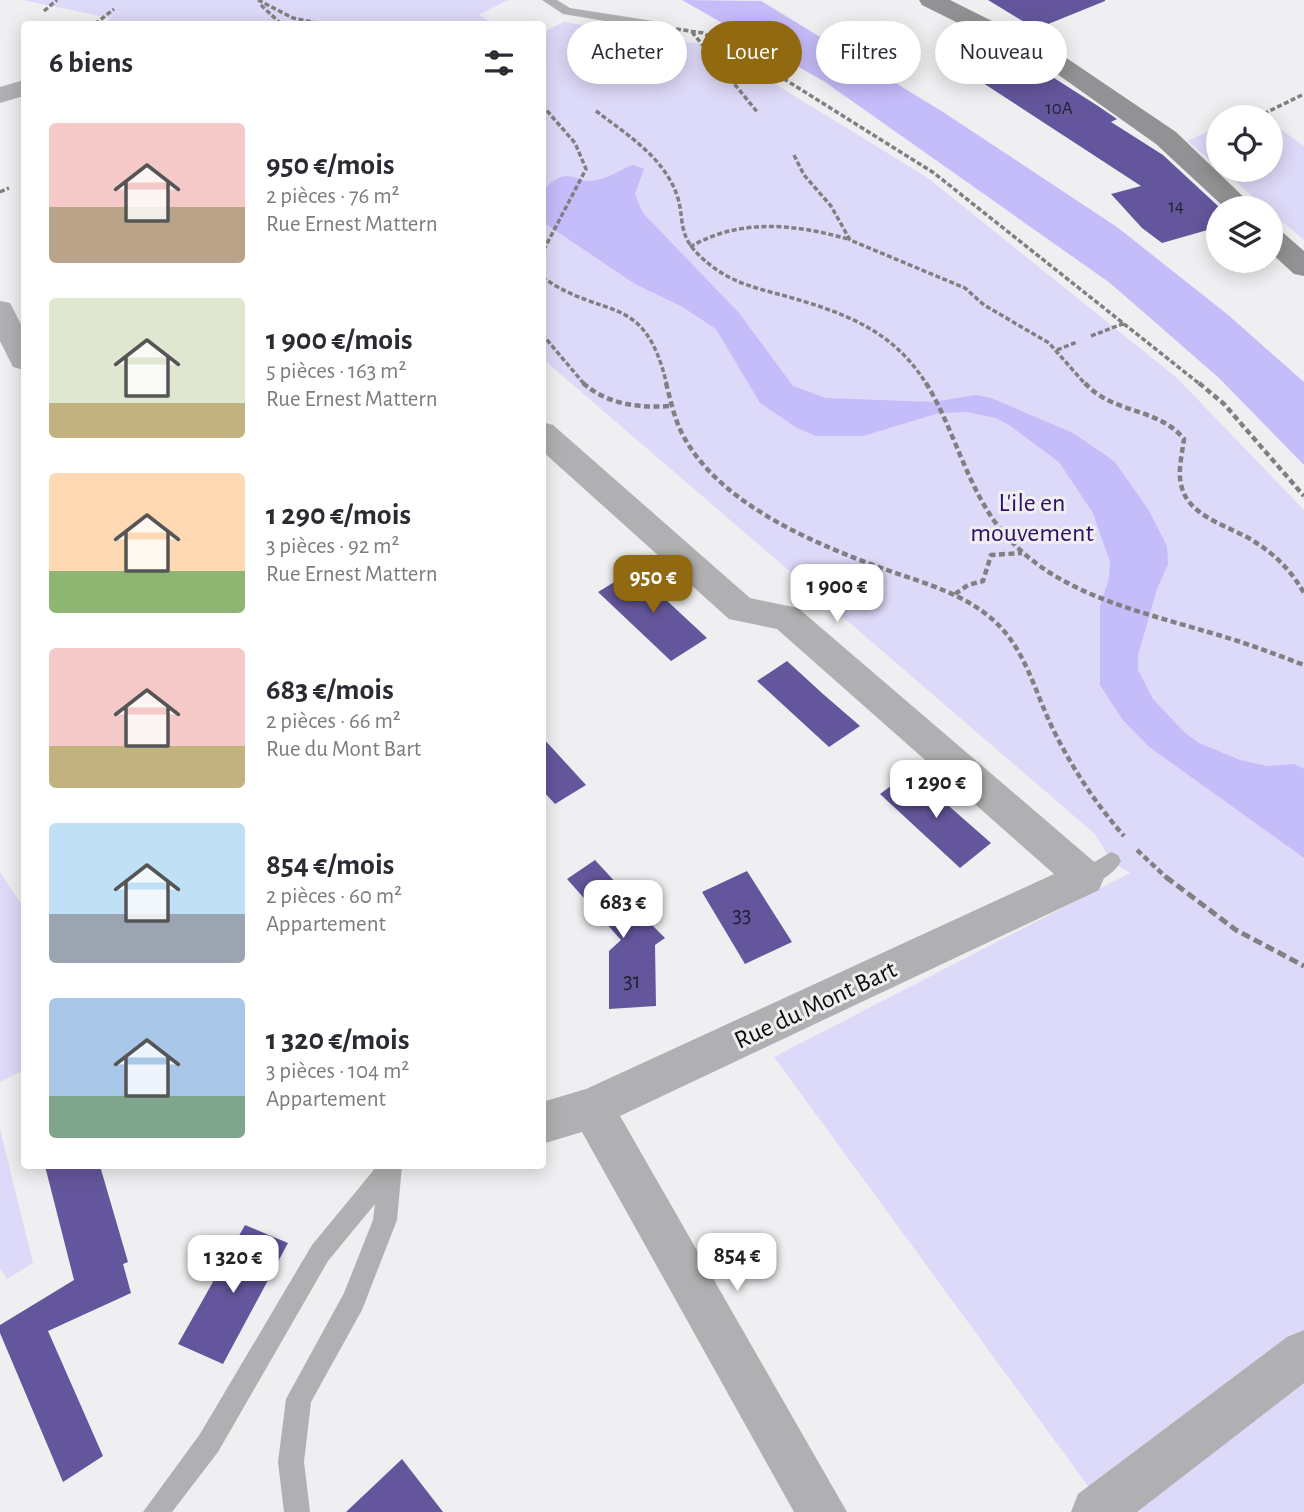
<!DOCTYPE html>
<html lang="fr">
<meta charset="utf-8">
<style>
:root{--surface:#fff;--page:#f7f7f7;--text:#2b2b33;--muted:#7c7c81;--accent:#916910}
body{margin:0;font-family:"Alegreya Sans",sans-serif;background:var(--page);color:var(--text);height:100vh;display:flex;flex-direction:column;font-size:26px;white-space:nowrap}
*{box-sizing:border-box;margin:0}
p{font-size:23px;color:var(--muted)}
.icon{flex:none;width:38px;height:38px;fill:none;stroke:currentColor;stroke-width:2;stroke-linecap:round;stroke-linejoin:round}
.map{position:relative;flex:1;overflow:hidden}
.drawer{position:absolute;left:21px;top:21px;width:525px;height:1148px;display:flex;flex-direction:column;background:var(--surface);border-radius:7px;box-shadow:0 4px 18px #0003}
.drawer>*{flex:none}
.top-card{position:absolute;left:567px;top:21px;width:632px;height:63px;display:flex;gap:14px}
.tools{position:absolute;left:1206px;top:105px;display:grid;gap:14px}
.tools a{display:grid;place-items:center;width:77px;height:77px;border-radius:50%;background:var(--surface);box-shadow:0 4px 18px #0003;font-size:35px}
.price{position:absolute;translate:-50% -60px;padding:0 16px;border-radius:14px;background:#fff;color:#222;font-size:23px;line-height:46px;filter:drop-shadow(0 2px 4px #0008)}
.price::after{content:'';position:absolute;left:50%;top:42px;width:21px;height:16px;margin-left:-10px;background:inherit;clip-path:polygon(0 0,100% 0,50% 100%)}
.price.active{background:var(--accent);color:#fff}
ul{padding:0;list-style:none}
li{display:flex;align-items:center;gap:21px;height:175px;padding:0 28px}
li span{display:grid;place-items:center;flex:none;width:196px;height:140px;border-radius:7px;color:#555}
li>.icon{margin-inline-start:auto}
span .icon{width:84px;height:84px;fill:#fffc;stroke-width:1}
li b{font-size:30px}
h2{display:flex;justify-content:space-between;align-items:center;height:84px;padding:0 28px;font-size:30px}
.tag{padding:0 24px;border-radius:32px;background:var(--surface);box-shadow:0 4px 18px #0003;font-size:24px;line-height:63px}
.tag.active{background:var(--accent);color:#fff}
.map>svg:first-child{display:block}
.green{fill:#ddd9f8}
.water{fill:#c5bcfa}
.building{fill:#64569c}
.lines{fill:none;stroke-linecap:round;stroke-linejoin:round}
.path-far2{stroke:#808082;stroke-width:3.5;stroke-dasharray:5 2.5;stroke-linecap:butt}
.path-far1{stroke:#808082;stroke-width:4.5;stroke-dasharray:6 3.5;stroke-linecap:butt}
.path{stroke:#808082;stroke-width:5;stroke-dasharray:9 4.5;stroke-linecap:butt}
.service{fill:#b0b0b2;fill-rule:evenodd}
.minor{fill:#b0b0b2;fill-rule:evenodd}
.secondary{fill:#929294;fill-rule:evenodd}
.labels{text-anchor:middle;stroke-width:6;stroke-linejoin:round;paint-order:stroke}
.far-number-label{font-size:19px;fill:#242032}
.number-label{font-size:23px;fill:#242032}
.park-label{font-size:26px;fill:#2f0f68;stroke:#efeff2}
.street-label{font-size:26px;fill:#0e0e0f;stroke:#efeff2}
</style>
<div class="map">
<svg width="1304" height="1512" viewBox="0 0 1304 1512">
<rect width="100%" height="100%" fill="#efeff2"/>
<path class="green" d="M22 0H508L479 15 494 24H105L110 18Z
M564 22 713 46 928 178 1177 378 1304 510V1512H1107L774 1057 1130 873 1111 861 1095 834 543 359V32Z
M1271 122 1304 146V240L1222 170H1270Z
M1218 127V167L1187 141Z
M0 872 24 908V1070L0 1082Z
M0 1129 33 1263 7 1279 0 1268Z"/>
<path class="water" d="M682 0 761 1 943 112 1117 227 1227 314 1304 382V465L1219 378 1110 283 825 82Z
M633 165 644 169 635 194 643 213 739 313 793 386 826 398 933 402 976 395 991 398 1073 433 1114 461 1148 509 1167 546 1168 564 1157 589 1138 655V670L1153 699 1185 733 1199 743 1240 760 1267 766 1294 764 1304 769V858L1148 746 1122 719 1100 685V605L1109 579 1110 562 1093 513 1059 462 1009 425 996 418 967 412 939 413 863 436H816L797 428 760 403 716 329 681 306 635 284 543 222V190C572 162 572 186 597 180 610 177 622 169 633 165Z"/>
<path class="building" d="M988 0H1105V1L1036 29Z
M985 40 1021 57 1098 106 1117 119 1111 122 1163 155 1218 206V227L1162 243 1142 228 1111 194 1141 186 943 57Z
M634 570 707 638 671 661 598 592Z
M787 661 823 694 860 726 829 747 757 681Z
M542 737 586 785 555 804 542 790Z
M910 772 991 843 960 868 880 794Z
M595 860 619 886 616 889 665 938 655 945 656 1006 609 1009V951L621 940 567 879Z
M747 871 792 942 745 964 702 892Z
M45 1166H100L128 1262 123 1264 131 1293 48 1331 103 1456 63 1482 0 1333V1325L74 1280Z
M245 1225 288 1243 223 1364 178 1344Z
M402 1459 443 1512H346Z"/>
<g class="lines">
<path class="path-far2" d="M258 0 293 18 322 24
M261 5 281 24
M44 11 57 0
M95 24 114 9
M676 29 703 33 757 62 934 173 1201 385
M692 32 758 113
M542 105 575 143 586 169 542 253
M596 111C622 131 654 151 670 180 692 218 667 233 713 267 732 282 758 289 782 295 842 312 893 329 927 385
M1257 117 1304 94
M794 155 804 175 831 206 850 240 965 288 984 305 1049 343 1086 385
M0 192 9 188
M690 247C739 218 795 224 848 239
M542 277C606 322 644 290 667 385
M542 334 585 385
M1091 336 1125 323
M1057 350 1077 342"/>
<path class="path-far1" d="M583 383C608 405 639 408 671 406
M666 383C671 402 675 422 685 439 723 506 817 545 887 570 924 583 962 593 992 619 1024 646 1034 689 1051 725 1070 765 1095 803 1124 836
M926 383C953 427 965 480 995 522 1045 591 1131 609 1208 632 1241 641 1272 653 1304 665
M1085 383C1112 414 1158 407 1184 439 1182 455 1177 473 1182 488 1190 518 1233 527 1255 542 1276 555 1292 572 1304 593
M1199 383 1224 404 1304 496
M955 594 968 585 983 581 991 555 1022 553
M1137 850 1168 879"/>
<path class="path" d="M1166 877 1236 930 1304 966"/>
<path class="service" d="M542 0H557L570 8 653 21 659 25 653 29 563 14Z
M1111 852 1118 855 1121 861C1115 874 1091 889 1078 884L1075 878 1078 872Z
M377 1166H402L397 1220 362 1310 311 1402 304 1462 310 1512H284L278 1462 286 1399 344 1293 373 1220 375 1204 328 1261 218 1452 172 1512H143L200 1434 312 1245Z"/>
<path class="minor" d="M24 80V96L0 103V87Z
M0 301 10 303 24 330V370L13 367 0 341Z
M542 422 553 425 750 598 798 608 1099 866 1104 878 1099 890 620 1116 847 1512H794L582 1132 542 1144V1102L586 1089 1054 874 777 629 729 619 542 451Z
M1304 1330V1383L1137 1512H1071L1078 1494 1287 1337Z"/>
<path class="secondary" d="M919 0H950L1068 59 1176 132 1255 208H1225L1156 144 1050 69 922 5Z
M1270 227 1280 230 1304 251V276L1294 274 1270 252Z"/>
</g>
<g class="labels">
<g class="far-number-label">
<text x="1059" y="114">10A</text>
<text x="1176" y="212">14</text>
</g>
<g class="number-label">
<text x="742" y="922">33</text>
<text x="632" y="988">31</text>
</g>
<g class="park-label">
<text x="1032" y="511">L'ile en<tspan x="1032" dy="30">mouvement</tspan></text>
</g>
<g class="street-label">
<text transform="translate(815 1004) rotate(-25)" y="9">Rue du Mont Bart</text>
</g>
</g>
</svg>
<div class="tools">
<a><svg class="icon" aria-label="locate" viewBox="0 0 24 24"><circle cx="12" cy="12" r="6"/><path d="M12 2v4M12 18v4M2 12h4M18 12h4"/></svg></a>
<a><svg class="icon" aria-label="layers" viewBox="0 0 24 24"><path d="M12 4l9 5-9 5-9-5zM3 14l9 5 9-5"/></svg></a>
</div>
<b class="price active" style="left:653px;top:615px">950 €</b>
<b class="price" style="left:837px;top:624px">1 900 €</b>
<b class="price" style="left:936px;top:820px">1 290 €</b>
<b class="price" style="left:623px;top:940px">683 €</b>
<b class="price" style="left:737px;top:1293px">854 €</b>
<b class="price" style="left:233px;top:1295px">1 320 €</b>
<div class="top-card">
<a class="tag">Acheter</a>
<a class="tag active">Louer</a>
<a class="tag">Filtres</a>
<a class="tag">Nouveau</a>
</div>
<section class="drawer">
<h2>6 biens<svg class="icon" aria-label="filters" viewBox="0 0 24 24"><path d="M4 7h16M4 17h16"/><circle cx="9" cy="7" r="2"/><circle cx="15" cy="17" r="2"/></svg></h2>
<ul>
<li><span style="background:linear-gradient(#f6c9c9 60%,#b9a48a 0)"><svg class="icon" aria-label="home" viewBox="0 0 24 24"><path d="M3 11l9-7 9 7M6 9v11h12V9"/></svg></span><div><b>950 €/mois</b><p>2 pièces · 76 m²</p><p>Rue Ernest Mattern</p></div></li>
<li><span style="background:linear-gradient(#dfe7d0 75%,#c2b280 0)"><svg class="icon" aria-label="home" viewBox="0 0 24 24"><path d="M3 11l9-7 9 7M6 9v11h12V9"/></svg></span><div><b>1 900 €/mois</b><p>5 pièces · 163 m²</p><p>Rue Ernest Mattern</p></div></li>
<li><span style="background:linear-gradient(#ffd9b3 70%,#8fb573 0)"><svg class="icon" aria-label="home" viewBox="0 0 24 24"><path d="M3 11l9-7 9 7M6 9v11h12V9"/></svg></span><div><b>1 290 €/mois</b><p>3 pièces · 92 m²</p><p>Rue Ernest Mattern</p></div></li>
<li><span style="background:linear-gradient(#f6c9c9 70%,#c2b280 0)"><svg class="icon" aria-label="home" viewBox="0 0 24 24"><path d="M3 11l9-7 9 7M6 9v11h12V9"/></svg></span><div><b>683 €/mois</b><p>2 pièces · 66 m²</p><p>Rue du Mont Bart</p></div></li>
<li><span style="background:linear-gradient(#bfe0f5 65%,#9aa5b1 0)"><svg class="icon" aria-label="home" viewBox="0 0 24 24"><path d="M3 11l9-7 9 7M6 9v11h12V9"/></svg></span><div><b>854 €/mois</b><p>2 pièces · 60 m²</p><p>Appartement</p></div></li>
<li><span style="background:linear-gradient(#a9c7e8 70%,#7fa58c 0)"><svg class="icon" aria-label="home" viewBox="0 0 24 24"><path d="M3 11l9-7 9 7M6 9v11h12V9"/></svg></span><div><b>1 320 €/mois</b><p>3 pièces · 104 m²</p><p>Appartement</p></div></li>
</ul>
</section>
</div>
